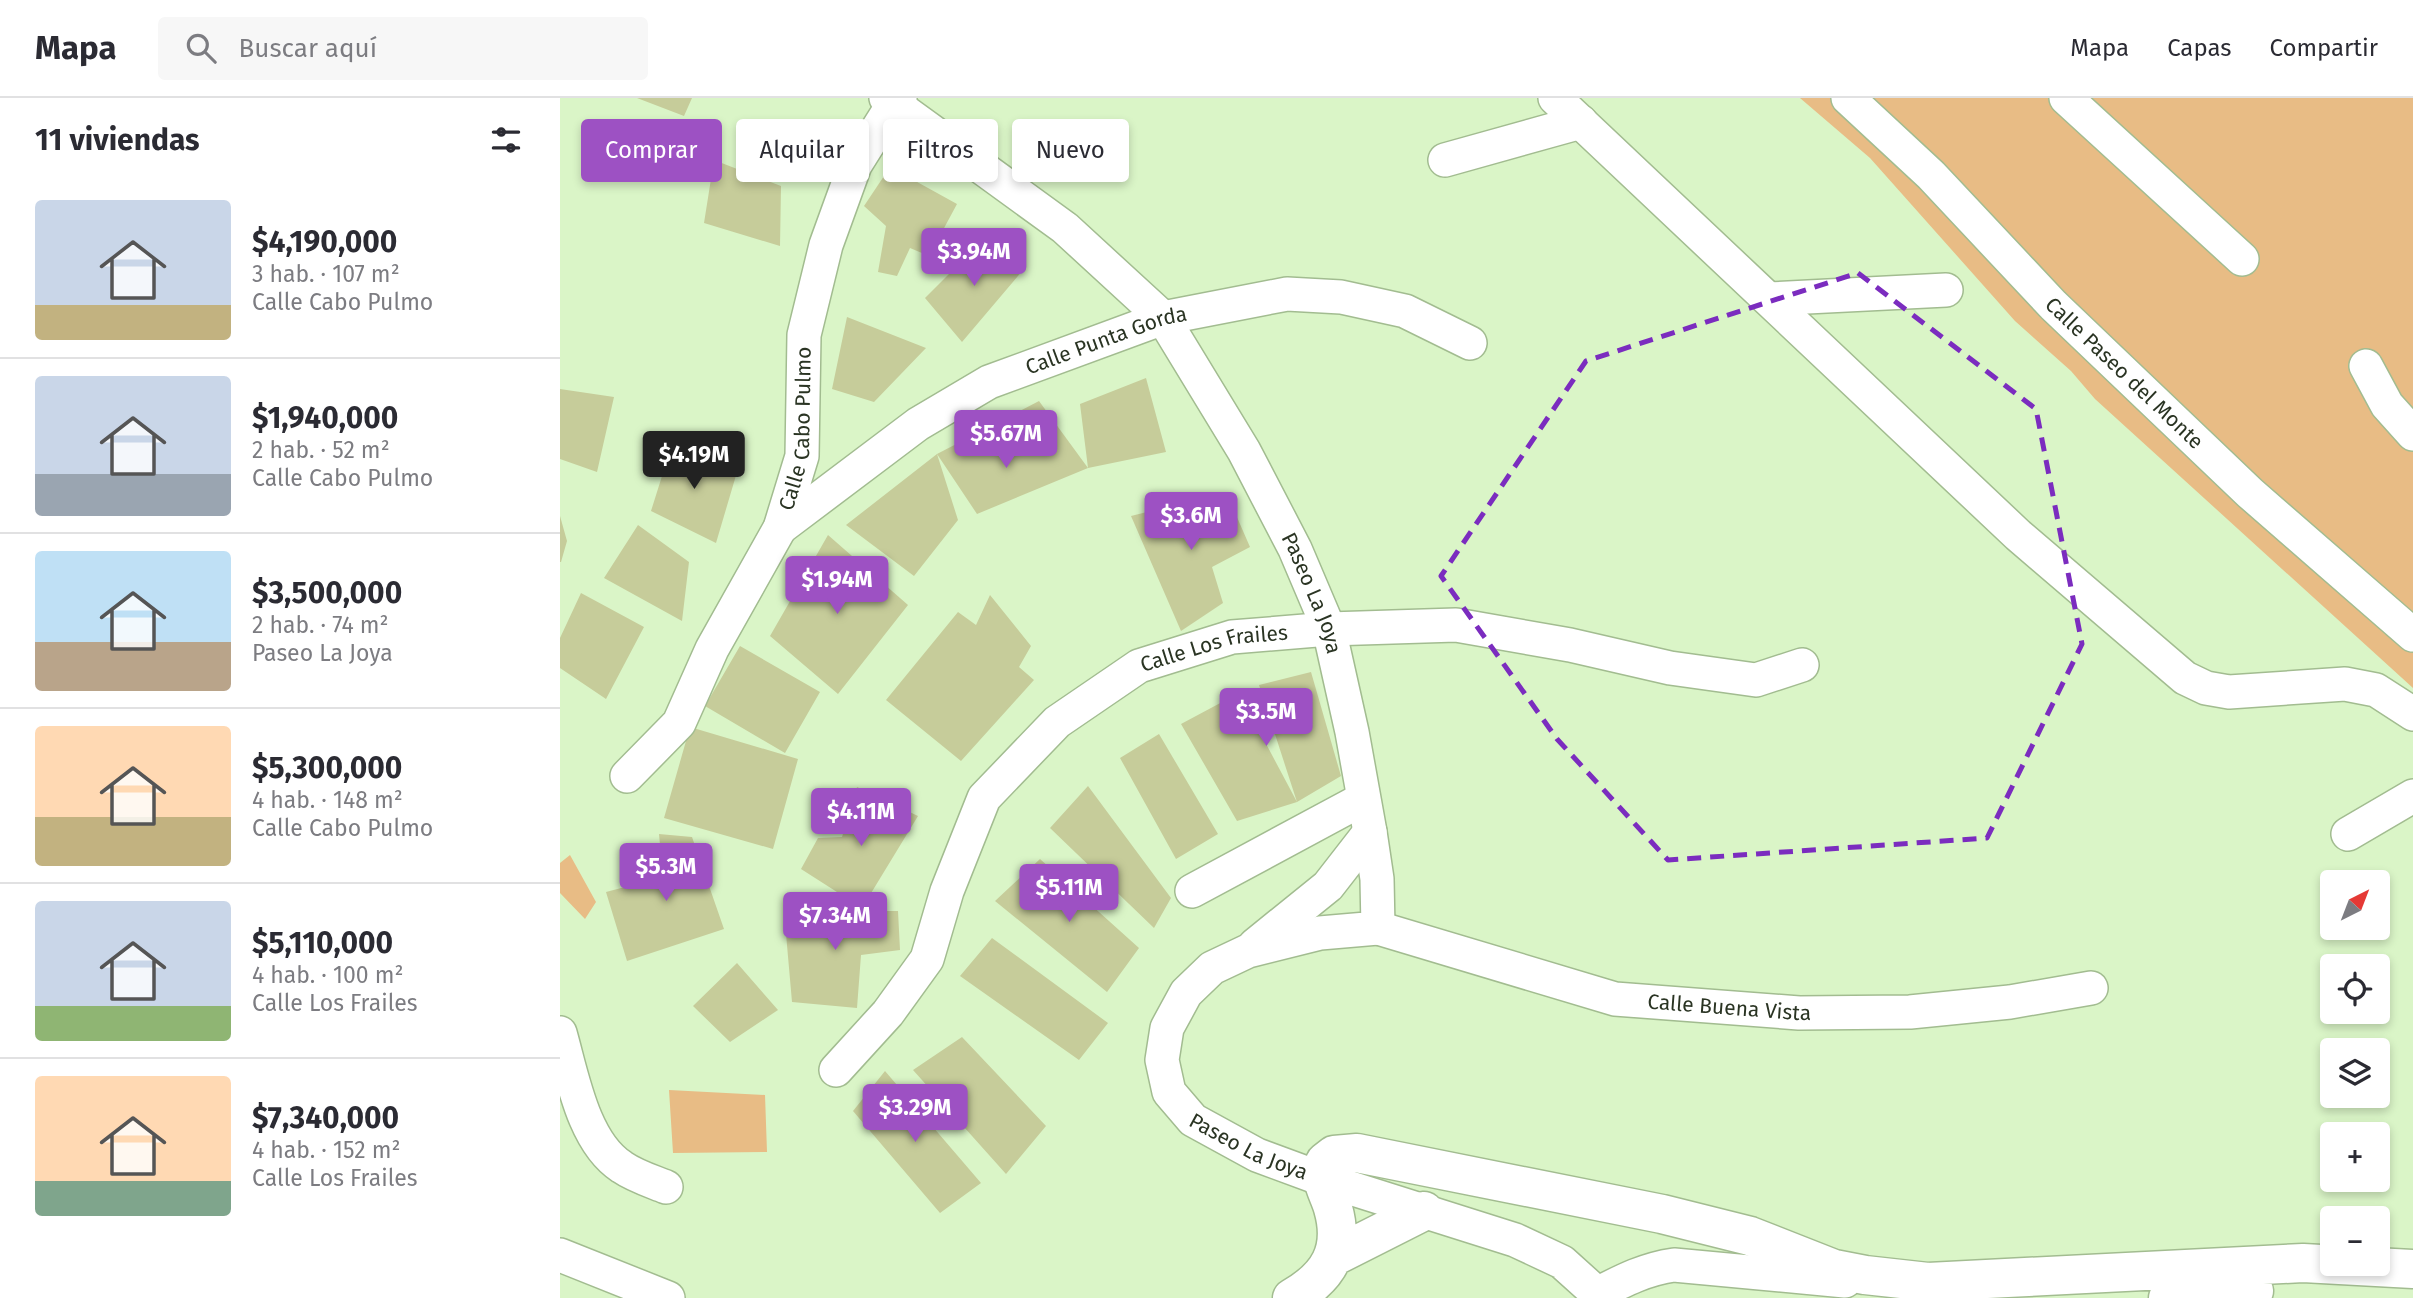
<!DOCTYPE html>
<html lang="es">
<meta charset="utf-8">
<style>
:root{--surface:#fff;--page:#f7f7f7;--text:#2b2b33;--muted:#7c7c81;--line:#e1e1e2;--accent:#9d51c3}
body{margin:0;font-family:"Fira Sans",sans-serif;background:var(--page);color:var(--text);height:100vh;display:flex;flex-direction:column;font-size:26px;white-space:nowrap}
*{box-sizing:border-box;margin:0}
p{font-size:23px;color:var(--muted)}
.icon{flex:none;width:38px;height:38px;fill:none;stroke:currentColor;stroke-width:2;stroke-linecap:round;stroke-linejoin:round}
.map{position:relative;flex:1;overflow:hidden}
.panel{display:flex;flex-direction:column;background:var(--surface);width:560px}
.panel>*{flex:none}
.guide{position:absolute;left:21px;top:21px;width:665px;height:63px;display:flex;gap:14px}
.needle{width:46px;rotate:42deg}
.buttons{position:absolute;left:1760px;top:772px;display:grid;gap:14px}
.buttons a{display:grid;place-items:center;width:70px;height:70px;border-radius:7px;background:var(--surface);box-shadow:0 4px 10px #0003;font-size:35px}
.price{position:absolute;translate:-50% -60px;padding:0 16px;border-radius:7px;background:var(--accent);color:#fff;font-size:23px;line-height:46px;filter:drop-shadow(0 2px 4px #0008)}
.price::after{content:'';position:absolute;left:50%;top:42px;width:21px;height:16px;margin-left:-10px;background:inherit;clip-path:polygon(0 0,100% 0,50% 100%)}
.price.active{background:#222;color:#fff}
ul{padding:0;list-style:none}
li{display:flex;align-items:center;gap:21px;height:175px;padding:0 35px}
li+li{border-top:2px solid var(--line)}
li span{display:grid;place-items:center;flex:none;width:196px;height:140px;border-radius:7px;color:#555}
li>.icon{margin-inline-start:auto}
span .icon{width:84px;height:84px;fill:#fffc;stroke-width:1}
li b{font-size:30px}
h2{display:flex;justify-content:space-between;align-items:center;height:84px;padding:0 35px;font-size:30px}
.tag{padding:0 24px;border-radius:7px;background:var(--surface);box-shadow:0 4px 10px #0003;font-size:24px;line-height:63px}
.tag.active{background:var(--accent);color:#fff}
header{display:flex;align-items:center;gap:42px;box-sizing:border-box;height:98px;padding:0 35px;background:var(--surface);border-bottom:2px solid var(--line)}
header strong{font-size:33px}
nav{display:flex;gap:38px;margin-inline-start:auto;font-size:24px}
.search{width:490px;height:63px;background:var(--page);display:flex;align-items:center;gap:18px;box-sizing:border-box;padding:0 24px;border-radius:7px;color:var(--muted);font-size:26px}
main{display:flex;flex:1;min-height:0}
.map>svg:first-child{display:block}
.green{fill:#e8bc85}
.building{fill:#c6cc9a}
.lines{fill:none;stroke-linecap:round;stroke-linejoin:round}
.minor-casing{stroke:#a2bc90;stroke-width:36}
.highway-casing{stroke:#a2bc90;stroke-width:41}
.minor{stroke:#fff;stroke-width:33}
.highway{stroke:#fff;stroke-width:38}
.marked{fill:none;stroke:#7b2cbf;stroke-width:5;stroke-dasharray:14 9;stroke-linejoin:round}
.labels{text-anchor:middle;stroke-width:6;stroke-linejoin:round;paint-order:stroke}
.street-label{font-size:21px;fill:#2a3423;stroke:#fff}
</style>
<header>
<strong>Mapa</strong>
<div class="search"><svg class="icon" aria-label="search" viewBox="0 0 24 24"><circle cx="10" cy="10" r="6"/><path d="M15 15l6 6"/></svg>Buscar aquí</div>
<nav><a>Mapa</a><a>Capas</a><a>Compartir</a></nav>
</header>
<main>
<section class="panel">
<h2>11 viviendas<svg class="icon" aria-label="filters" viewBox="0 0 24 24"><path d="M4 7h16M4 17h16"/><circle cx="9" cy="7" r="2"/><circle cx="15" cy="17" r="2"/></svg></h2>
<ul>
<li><span style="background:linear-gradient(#c9d6e8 75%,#c2b280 0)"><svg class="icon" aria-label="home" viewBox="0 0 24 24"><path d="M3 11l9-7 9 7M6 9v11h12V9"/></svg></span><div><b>$4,190,000</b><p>3 hab. · 107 m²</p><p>Calle Cabo Pulmo</p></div></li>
<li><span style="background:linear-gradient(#c9d6e8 70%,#9aa5b1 0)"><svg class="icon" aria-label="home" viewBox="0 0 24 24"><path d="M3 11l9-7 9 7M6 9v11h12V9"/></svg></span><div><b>$1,940,000</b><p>2 hab. · 52 m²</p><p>Calle Cabo Pulmo</p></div></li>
<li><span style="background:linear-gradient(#bfe0f5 65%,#b9a48a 0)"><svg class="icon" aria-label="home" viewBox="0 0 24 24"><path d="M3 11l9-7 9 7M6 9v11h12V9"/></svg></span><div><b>$3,500,000</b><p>2 hab. · 74 m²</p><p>Paseo La Joya</p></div></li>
<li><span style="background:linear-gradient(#ffd9b3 65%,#c2b280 0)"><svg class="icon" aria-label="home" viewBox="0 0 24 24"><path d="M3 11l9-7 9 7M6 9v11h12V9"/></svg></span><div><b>$5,300,000</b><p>4 hab. · 148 m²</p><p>Calle Cabo Pulmo</p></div></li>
<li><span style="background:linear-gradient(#c9d6e8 75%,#8fb573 0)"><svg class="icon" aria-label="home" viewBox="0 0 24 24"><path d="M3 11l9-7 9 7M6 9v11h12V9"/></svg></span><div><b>$5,110,000</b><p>4 hab. · 100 m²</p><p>Calle Los Frailes</p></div></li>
<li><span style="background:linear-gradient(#ffd9b3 75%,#7fa58c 0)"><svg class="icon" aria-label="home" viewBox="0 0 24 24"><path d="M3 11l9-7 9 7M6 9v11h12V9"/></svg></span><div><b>$7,340,000</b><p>4 hab. · 152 m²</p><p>Calle Los Frailes</p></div></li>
</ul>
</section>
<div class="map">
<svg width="1853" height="1200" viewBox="0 0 1853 1200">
<rect width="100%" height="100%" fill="#daf5c7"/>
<path class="green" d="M1240 0H1853V590L1535 301 1511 273 1455 223 1310 60Z
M10 757 36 804 25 821 0 795V765Z
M109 992 205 997 207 1054 113 1055Z"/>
<path class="building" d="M77 0H132L124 18Z
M154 62 221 88 220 148 144 125Z
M330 69 397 106 369 158 350 150 337 178 318 174 326 128 304 108Z
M426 139 463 172 402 244 365 200Z
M287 219 366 250 314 304 272 291Z
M586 280 606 354 528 370 417 416 377 356 398 422 354 478 286 427 377 356 479 303 528 370 520 306Z
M0 291 54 299 37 374 0 361Z
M114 340 177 374 156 445 91 413Z
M666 394 690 449 652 469 663 505 621 533 571 418Z
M0 418 7 443 1 464H0Z
M78 427 129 464 122 523 44 480Z
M268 437 348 507 278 596 210 538Z
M21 495 84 529 46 601 0 570V540Z
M430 497 471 548 459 569 474 582 401 663 326 602 398 514 416 527Z
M180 548 260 594 225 655 145 608Z
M751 574 781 678 737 704 677 723 621 626 679 595 737 704 699 587Z
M130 629 238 661 213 751 104 720Z
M599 636 658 736 616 761 560 660Z
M528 688 611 800 594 830 490 730Z
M297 689 358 718 302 810 241 771 258 740 282 739Z
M99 736 132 739 164 831 67 863 46 794 103 779Z
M480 761 579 850 547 894 435 803Z
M224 813H338L340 852 301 857 297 910 232 904Z
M432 840 548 925 519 962 400 878Z
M177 865 218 912 170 944 133 908Z
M402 939 486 1028 446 1076 353 972Z
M325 973 421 1085 380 1115 293 1013Z"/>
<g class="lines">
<g class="minor-casing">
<g id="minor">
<path id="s1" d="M326 0 505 130 603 220 684 353 735 451 769 531 792 634 810 734 817 781 818 830 760 835 688 853 652 870 626 895 607 930 602 962 609 994 633 1022 697 1057 762 1081 955 1142 1002 1164 1042 1200"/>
<path d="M995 0 1458 437 1625 580 1646 590 1669 594 1785 586 1816 592 1853 616"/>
<path id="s2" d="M1288 0 1371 77 1493 207 1690 395 1853 537"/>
<path d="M1506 0 1682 161"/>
<path d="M885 62 1021 24"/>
<path d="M1209 201 1386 192"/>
<path d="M1806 268 1827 307 1853 336"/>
<path id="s3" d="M220 430 358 326 429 284 603 220 727 196 781 199 845 213 910 245"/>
<path id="s4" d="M67 678 119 625 152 551 220 430 242 358 244 237 266 147 295 67 334 5 340 0"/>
<path d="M1788 736 1853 698"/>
<path d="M632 793 803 701"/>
<path id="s5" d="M818 830 1055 901 1239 915 1350 914 1450 904 1531 890"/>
<path d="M695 847 768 788 810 734"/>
<path d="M0 935C12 977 23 1044 62 1069 75 1078 91 1083 106 1089"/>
<path id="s6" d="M276 972 328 915 367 861 387 793 424 700 497 624 579 568 672 539 769 531 896 527 1010 547 1110 570 1196 582 1242 567"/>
<path d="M0 1157 108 1200"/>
<path d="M1039 1195C1064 1182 1086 1171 1114 1167L1285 1183"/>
</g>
</g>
<g class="highway-casing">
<path id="highway" d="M775 1158 864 1113
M732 1200C769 1179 785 1152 773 1110 768 1093 758 1081 765 1064L774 1057 797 1055 1102 1116 1190 1138 1274 1171 1305 1177 1368 1184 1743 1165 1853 1171
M1608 1200 1694 1193"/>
</g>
<use href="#minor" class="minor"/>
<use href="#highway" class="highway"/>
</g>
<path class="marked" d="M1298 175 1476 311 1522 546 1427 740 1108 762 997 641 881 478 1026 263Z"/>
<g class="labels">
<g class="street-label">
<text dy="7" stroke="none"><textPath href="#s3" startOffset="380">Calle Punta Gorda</textPath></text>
<text dy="7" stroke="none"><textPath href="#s2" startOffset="390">Calle Paseo del Monte</textPath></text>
<text dy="7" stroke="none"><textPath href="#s4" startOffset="396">Calle Cabo Pulmo</textPath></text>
<text dy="7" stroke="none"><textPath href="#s1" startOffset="668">Paseo La Joya</textPath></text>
<text dy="7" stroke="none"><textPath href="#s6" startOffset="597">Calle Los Frailes</textPath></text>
<text dy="7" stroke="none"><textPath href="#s5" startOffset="362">Calle Buena Vista</textPath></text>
<text dy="7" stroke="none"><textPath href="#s1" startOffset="1423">Paseo La Joya</textPath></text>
</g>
</g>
</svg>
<div class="buttons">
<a><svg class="needle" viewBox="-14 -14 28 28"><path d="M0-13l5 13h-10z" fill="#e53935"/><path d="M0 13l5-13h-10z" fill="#7c7c81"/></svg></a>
<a><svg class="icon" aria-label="locate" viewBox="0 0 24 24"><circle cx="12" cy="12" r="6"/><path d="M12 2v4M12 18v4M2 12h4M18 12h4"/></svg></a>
<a><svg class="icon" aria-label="layers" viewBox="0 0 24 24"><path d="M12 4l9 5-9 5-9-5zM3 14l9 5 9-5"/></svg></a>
<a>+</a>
<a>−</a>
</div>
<b class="price" style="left:414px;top:190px">$3.94M</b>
<b class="price" style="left:446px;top:372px">$5.67M</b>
<b class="price active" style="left:134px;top:393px">$4.19M</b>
<b class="price" style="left:631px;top:454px">$3.6M</b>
<b class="price" style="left:277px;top:518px">$1.94M</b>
<b class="price" style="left:706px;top:650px">$3.5M</b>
<b class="price" style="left:301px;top:750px">$4.11M</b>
<b class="price" style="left:106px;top:805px">$5.3M</b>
<b class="price" style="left:509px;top:826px">$5.11M</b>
<b class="price" style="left:275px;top:854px">$7.34M</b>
<b class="price" style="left:355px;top:1046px">$3.29M</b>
<div class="guide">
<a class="tag active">Comprar</a>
<a class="tag">Alquilar</a>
<a class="tag">Filtros</a>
<a class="tag">Nuevo</a>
</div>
</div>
</main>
